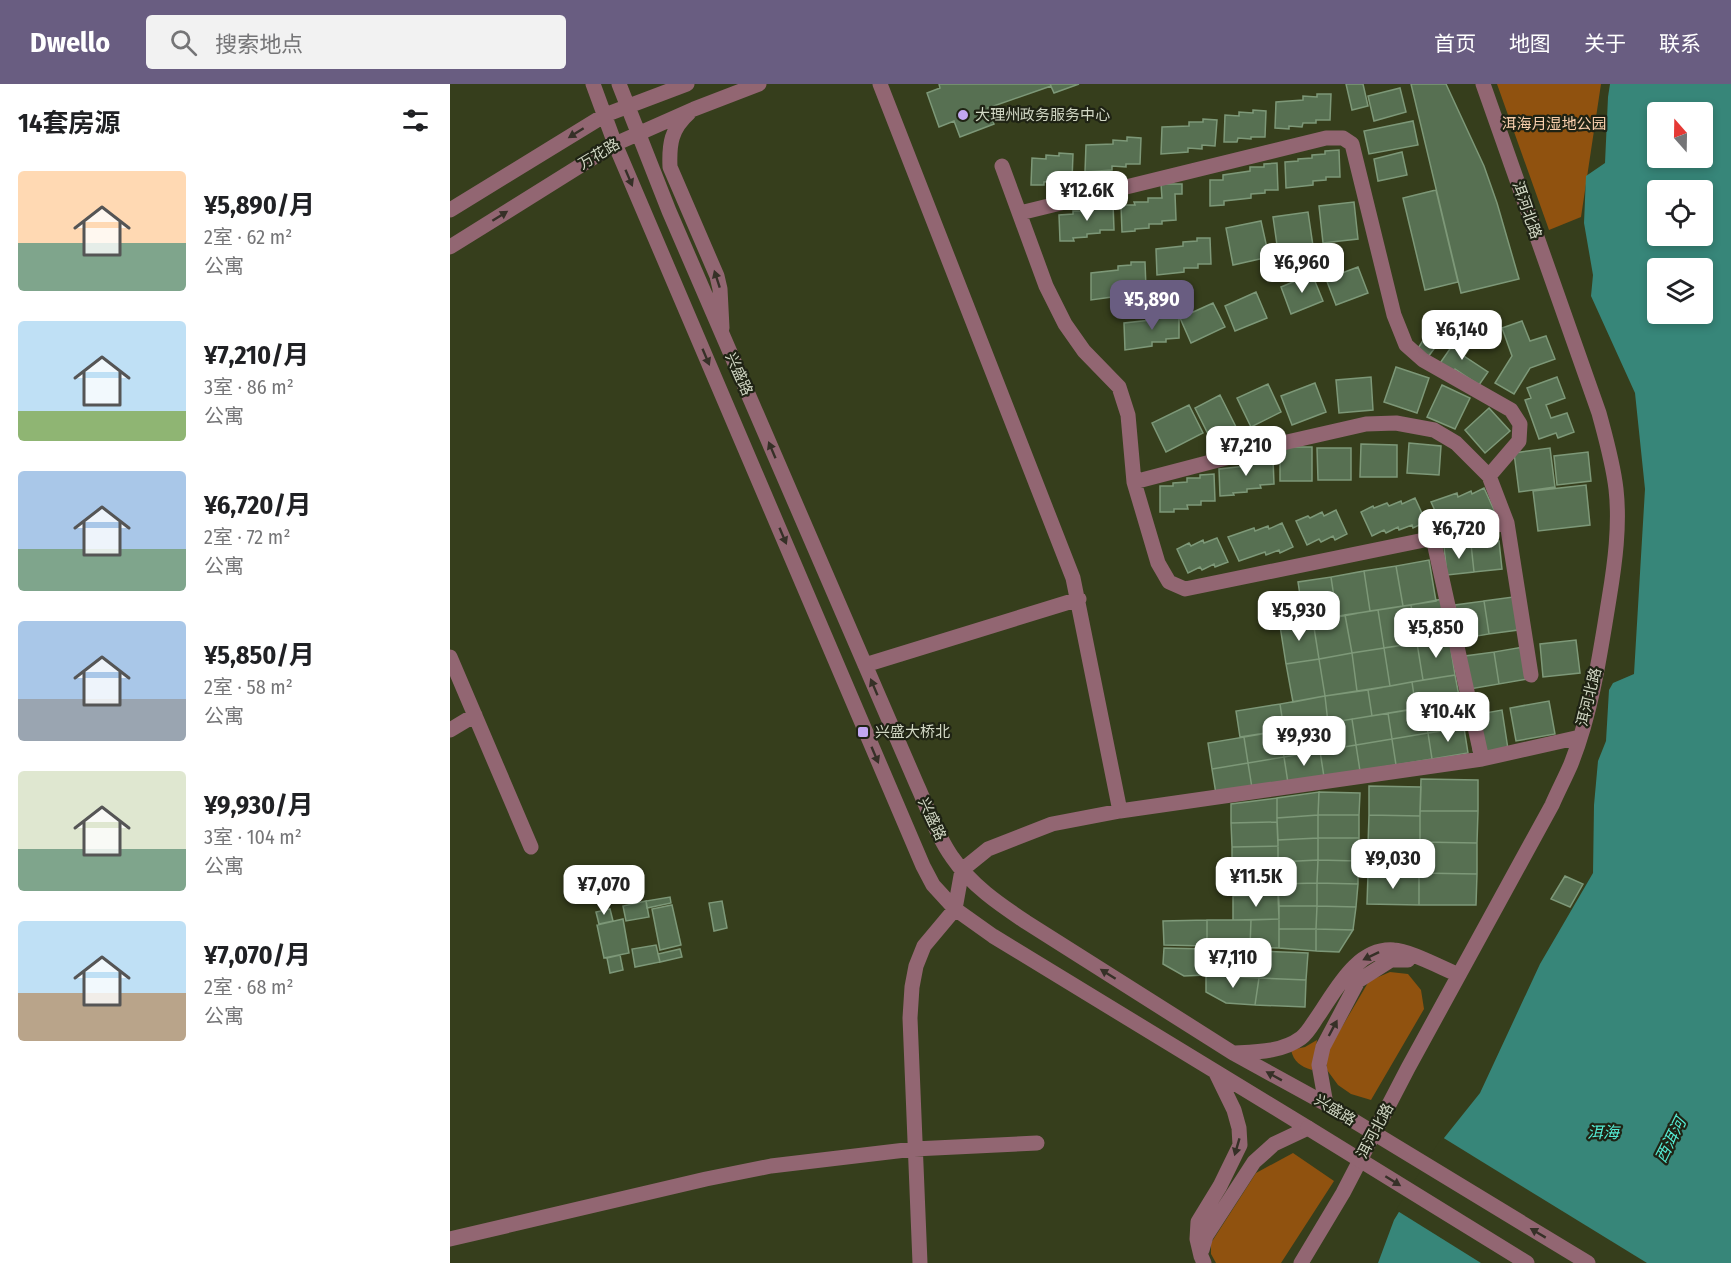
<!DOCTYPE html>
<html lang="zh">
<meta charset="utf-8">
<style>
:root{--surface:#fff;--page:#f2f2f2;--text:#202124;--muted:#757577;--accent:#695d81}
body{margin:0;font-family:"Fira Sans Condensed","Noto Sans SC",sans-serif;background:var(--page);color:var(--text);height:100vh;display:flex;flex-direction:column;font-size:22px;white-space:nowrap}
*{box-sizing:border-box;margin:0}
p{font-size:20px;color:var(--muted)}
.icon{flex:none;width:33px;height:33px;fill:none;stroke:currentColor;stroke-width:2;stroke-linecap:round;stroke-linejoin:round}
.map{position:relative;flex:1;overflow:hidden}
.sheet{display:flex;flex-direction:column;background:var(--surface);width:450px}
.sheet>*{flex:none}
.needle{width:39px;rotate:340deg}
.fabs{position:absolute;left:1197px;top:18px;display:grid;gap:12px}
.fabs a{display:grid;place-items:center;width:66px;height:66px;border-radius:6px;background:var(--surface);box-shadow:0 3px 9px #0003;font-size:30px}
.price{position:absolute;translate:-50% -51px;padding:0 14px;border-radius:12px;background:#fff;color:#222;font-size:20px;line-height:39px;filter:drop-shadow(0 2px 3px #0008)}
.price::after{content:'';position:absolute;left:50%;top:36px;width:18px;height:14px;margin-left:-9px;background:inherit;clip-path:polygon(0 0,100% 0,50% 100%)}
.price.current{background:var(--accent);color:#fff}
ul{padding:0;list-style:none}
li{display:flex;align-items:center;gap:18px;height:150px;padding:0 18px}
li span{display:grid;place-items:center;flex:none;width:168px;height:120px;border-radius:6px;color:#555}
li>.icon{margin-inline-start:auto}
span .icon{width:72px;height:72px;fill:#fffc;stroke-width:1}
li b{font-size:26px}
h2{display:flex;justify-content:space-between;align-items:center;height:72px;padding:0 18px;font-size:26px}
header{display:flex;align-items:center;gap:36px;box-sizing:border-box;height:84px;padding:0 30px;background:var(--accent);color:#fff}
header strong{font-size:28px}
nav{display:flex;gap:33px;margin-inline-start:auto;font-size:21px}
.search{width:420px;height:54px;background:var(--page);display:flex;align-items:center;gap:15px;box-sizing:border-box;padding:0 21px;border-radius:6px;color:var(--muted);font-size:22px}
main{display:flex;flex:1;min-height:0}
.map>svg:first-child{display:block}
.green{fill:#90520f}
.water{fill:#378679;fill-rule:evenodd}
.pier{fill:#363e1c}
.building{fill:#577052;stroke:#7d9878;stroke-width:1.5}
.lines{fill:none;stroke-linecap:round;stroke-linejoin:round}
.minor{stroke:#926672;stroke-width:15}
.minor-bridge{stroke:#926672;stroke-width:15}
.oneway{fill:#363027}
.poi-dot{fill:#c2a7f2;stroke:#1f2314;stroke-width:2}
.labels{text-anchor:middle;stroke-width:4.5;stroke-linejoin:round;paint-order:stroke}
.poi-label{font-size:15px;fill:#d1d7c4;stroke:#1f2314;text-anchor:start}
.park-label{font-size:15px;fill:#f9cfad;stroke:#1f2314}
.street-label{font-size:15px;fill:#d1d7c4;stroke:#1f2314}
.water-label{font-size:16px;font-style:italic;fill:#55ecd4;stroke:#1f2314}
</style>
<header>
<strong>Dwello</strong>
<div class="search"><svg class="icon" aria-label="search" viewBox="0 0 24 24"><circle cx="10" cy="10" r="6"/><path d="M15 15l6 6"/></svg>搜索地点</div>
<nav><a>首页</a><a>地图</a><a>关于</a><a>联系</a></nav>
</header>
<main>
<section class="sheet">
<h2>14套房源<svg class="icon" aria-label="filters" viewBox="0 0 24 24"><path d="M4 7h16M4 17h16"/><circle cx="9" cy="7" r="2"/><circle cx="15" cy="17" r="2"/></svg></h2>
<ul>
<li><span style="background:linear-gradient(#ffd9b3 60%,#7fa58c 0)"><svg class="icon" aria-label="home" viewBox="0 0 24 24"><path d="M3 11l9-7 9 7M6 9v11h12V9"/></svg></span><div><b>¥5,890/月</b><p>2室 · 62 m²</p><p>公寓</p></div></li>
<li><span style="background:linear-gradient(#bfe0f5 75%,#8fb573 0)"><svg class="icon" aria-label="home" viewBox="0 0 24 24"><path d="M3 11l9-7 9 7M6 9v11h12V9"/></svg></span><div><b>¥7,210/月</b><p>3室 · 86 m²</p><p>公寓</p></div></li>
<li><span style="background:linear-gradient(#a9c7e8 65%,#7fa58c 0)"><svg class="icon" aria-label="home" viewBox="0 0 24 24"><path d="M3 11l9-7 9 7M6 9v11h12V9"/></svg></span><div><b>¥6,720/月</b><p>2室 · 72 m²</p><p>公寓</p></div></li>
<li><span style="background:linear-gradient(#a9c7e8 65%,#9aa5b1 0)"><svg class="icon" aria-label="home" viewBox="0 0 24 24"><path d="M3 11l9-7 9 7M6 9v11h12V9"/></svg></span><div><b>¥5,850/月</b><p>2室 · 58 m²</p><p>公寓</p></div></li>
<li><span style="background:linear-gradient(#dfe7d0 65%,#7fa58c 0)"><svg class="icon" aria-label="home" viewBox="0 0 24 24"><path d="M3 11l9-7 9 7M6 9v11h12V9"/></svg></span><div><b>¥9,930/月</b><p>3室 · 104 m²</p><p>公寓</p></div></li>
<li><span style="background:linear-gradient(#bfe0f5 60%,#b9a48a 0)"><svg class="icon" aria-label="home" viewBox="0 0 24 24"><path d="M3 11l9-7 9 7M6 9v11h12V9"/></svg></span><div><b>¥7,070/月</b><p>2室 · 68 m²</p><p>公寓</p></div></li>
</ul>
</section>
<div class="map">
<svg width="1281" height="1179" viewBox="0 0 1281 1179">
<rect width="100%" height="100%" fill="#363e1c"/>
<path class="green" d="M1047 0H1151L1131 133 1099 146Z
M940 888 958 890 971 906 974 925 921 1016 901 1010 888 1001 877 986 876 970 919 897Z
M867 956 862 986C850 982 844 978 841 966L855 963Z
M843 1069 884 1097 831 1179H766L761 1170V1159L806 1089Z"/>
<path class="water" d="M1160 0H1281V1179H928L944 1136 994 1054 1030 1009 1090 880 1143 789 1144 721 1148 677 1156 657 1159 606 1163 599 1184 590 1195 405 1185 309 1141 212 1143 191 1134 139 1136 92 1155 79 1158 13ZM1208 28H1252V74H1208ZM1208 106H1252V152H1208ZM1208 184H1252V230H1208Z"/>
<path class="pier" d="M992 1053 1197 1179H1031L946 1126Z"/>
<path class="building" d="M489 0H600L601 2 538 24 544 40 510 53 504 37 489 43 477 9 490 4Z
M600 0H629L604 9Z
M896 0H913L918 22 902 26Z
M961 0H996L1034 82 1047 119 1069 195 1011 209Z
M950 4 956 28 924 37 918 12Z
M867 10H881L880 36H866V39H853L852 43 839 42V45L825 44 826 18 853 16V12L867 13Z
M803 26 816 27 815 53H801V55L788 54 787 58H774L775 31 789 32V28L803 29Z
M753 35 767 36 765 62 752 61V65L738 64V68L711 70 712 43 739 42V38H753Z
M963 37 968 61 919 70 914 47Z
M677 53 691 54 690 80H676V83L662 82V86L635 88 636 61 663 60V56L677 57Z
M889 66 890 93H876V96L863 97V101L836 104 835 78 848 77V75L862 74V71L875 70V67Z
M952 68 957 91 928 97 924 75Z
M609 69 623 70 622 96 594 98V101H581L582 74 596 75V71L609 72Z
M827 79 828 106H815V109L801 110V114L774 117V121L760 122V96H773V91L800 87V83H814V80Z
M711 100H732V110H725L726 136 712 137V140H699V144L685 145V147L672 148 671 121H685L684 118H698V114H712Z
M986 106 1008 198 975 206 953 114Z
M904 118 908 155 873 159 869 122Z
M663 119 664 146H650V149L637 150V153L623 154 624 157H610L609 131 623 130V127H636V123H650L649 120Z
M858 128 863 162 828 168 823 133Z
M811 137 819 173 783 181 776 144Z
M747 154H760L761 180H748V184H734V188L707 191 706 165 733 162V158L747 157Z
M681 178H695L696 204 682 205V208H669V212L641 216V189L668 186V182L681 181Z
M908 183 918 209 886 221 876 195Z
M862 190 873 217 841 230 831 203Z
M806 208 817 234 785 247 775 222Z
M763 219 775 243 741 259 730 234Z
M715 228H729V254L716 255V258H702V262L675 266 674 239 701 236V232L715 231Z
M1072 237 1080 257 1096 252 1105 275 1080 284 1064 310 1045 299 1062 272 1052 244Z
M1011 249 1024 257 1014 272 1038 288 1029 301 1005 285 1001 291 988 282Z
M975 253 987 261 978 273 967 266Z
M946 283 979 294 967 329 934 318Z
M921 293 923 326 889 329 886 296Z
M1107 293 1115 314 1096 321 1101 334 1117 329 1124 348 1108 354 1106 349 1089 355 1075 316 1081 314 1077 304Z
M865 299 876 328 842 341 831 312Z
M818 300 831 328 801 343 787 314Z
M992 301 1020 314 1005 345 977 333Z
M770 311 787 345 762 358 745 324Z
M739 321 753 349 716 368 702 339Z
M1039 324 1060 347 1035 369 1015 346Z
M959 359 991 362 989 391 957 389Z
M911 360 947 361V393H910Z
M830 363H862V397H830Z
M867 364H901V396H868Z
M1100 364 1105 403 1069 408 1064 369Z
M1138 368 1141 397 1107 401 1104 372Z
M810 374H823L824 400 810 401 811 404 797 405V408L783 409 784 411 770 412 769 385 796 382V378H810Z
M764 390 765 417H751V421H737L738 425H724V428H710V402H723V399L737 398V394H750V391Z
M1136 401 1140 441 1088 447 1083 407Z
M1034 404 1045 428 1033 434 1032 431 1019 437 1018 433 992 442 981 418 1007 409 1008 413 1021 407 1022 410Z
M965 414 976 438 963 444 962 441 949 446 948 443 936 449 934 446 922 452 911 428 923 422 924 424 937 419 939 422 951 417 952 420Z
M886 426 897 450 885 456 883 452 871 458 869 455 857 461 846 437 858 432 860 434 872 428 874 432Z
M832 439 843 463 830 469 829 466 816 471 815 468 789 477 778 453 804 444 805 447 818 442 819 445Z
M767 454 778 478 765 483 764 480 752 486 750 483 738 489 727 465 739 459 741 462 753 456 754 459Z
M1049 457 1052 485 1024 488 1021 460Z
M1021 460 1024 488 997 491 994 463Z
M979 476 986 517 953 522 946 482Z
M946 482 953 522 920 527 914 487Z
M914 487 920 527 887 533 881 493Z
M881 493 887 533 854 538 848 498Z
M1063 513 1068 546 1039 550 1034 517Z
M993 515 999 553 967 559 961 521Z
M1034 517 1039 550 1010 555 1005 521Z
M961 521 967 559 934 564 928 526Z
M928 526 934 564 902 569 895 531Z
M895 531 902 569 869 575 863 537Z
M863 537 869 575 836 580 830 542Z
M999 553 1005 591 973 596 967 559Z
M1126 556 1130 589 1093 593 1090 560Z
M967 559 973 596 940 602 934 564Z
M1073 563 1078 595 1049 600 1044 568Z
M934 564 940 602 907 607 902 569Z
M1044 568 1049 600 1020 605 1015 572Z
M902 569 907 607 875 612 869 575Z
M869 575 875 612 843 618 836 580Z
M1005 591 1010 617 966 625 962 598Z
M962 598 966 625 922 632 918 606Z
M918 606 922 632 878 639 875 612Z
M875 612 878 639 834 646 830 620Z
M1010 617 1014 644 978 649 974 623Z
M1099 617 1105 650 1066 657 1060 624Z
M830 620 834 646 790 653 786 627Z
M974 623 978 649 942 655 938 629Z
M1052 626 1058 665 1024 670 1018 632Z
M938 629 942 655 906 661 902 635Z
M902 635 906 661 870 667 866 641Z
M866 641 870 667 834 673 830 647Z
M1014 644 1018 669 982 675 978 649Z
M830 647 834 673 798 679 794 653Z
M978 649 982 675 946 681 942 655Z
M794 653 798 679 762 685 758 659Z
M942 655 946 681 910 687 906 661Z
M906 661 910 687 874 693 870 667Z
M870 667 874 693 838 699 834 673Z
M834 673 838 699 802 704 798 679Z
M798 679 802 704 766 710 762 685Z
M971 695 1028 696V727H970Z
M919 702 971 703 970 732 919 731Z
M869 708 910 709 909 731H868Z
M869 708 868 731 827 734V714Z
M827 714V738L781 739V720Z
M970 727H1028L1027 759 970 758Z
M868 731H909V754H868Z
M868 731V754L828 756 827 734Z
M919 731 970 732V762L918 761Z
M827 738 828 762 782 763 781 739Z
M868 754H909L908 777 868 776Z
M868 754V776L828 778V756Z
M970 758 1027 759V790L969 789Z
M918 761 970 762 969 791 918 790Z
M828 762V787L782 788V763Z
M868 776 908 777V800L867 799Z
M868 776 867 799 828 800V778Z
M828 787V811L783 812 782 788Z
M969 789 1027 790 1026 821H969Z
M918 790 969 791V821L917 820Z
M1115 792 1133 800 1120 823 1101 815Z
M867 799 908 800 906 823 867 822Z
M867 799V822H829L828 800Z
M828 811 829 835 783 836V812Z
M220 813 221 819 197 824 196 817Z
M196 817 199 833 176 837 173 822Z
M272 817 277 844 264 847 259 819Z
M222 821 231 861 210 866 202 825Z
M829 822H867L866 845H829Z
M867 822 906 823 903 846 866 845Z
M160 825 163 837 149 840 146 828Z
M173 835 179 869 154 874 147 841Z
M829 835V864L800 863 801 836Z
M757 836V862L714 861 713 837Z
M757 836H801L800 863 757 862Z
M829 845H866V867L829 864Z
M866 845 903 846 889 868 866 867Z
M206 861 210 878 185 883 182 865Z
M714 864 757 865 756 891 734 892 713 880Z
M230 865 232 873 210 878 208 870Z
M757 865 810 867 809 894 756 891Z
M810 867 858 869 856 896 809 894Z
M170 871 173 886 160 889 157 874Z
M756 891 809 894 805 921 776 919 756 908Z
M809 894 856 896 855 923 805 921Z"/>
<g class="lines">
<path class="minor" d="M143 0 165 60 473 782 483 801 505 825 543 852 858 1044
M169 0 219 127 467 701C478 725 487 752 502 773 521 801 549 820 576 838L783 969 876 1020
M430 0 623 494 670 727
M239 29C221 45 219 60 220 83L267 192 270 205 272 244
M552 82 596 202 615 240 634 267 669 303 678 331 684 398 708 479 719 498 735 505 1057 439
M0 126 155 31 237 0
M570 129 876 54H893L902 60 944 231 956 261 973 276 1061 326 1070 340 1069 357 1039 392
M0 163 165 60 244 25 309 0
M684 398 837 358 916 340 946 339 984 346 1006 359 1039 392 1057 439 1081 591
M983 454 1032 675
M0 573 81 763
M415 581 629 515
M0 646 25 631
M785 969C807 968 832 968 851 954 858 949 863 939 868 932 886 906 907 863 944 866 958 866 994 885 1009 891
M876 1020 869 981 873 963 908 897 941 876H958
M0 1155 256 1095 321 1082 464 1065 587 1059
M752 1166 756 1152 804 1078 824 1060 858 1044
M470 1179 460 934 462 903 466 882 474 862 505 825 512 786 538 765 602 740 670 727 1032 675 1130 653
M754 1179 751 1172 747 1155 748 1138 770 1102 790 1061 789 1044 784 1026 766 989
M851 1179 893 1109 958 984 1102 721C1108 707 1115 694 1121 680 1142 627 1150 570 1159 515 1165 479 1170 441 1166 405 1163 379 1156 355 1149 329L1033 0"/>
<path class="minor-bridge" d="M876 1020 1138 1179
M858 1044 1077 1179"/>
</g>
<defs><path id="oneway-solid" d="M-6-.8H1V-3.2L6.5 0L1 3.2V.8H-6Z" transform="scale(1.5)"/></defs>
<g class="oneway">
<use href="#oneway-solid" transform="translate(126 49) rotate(148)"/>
<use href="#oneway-solid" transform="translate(179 94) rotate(67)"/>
<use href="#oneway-solid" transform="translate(50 132) rotate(-32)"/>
<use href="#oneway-solid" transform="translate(267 195) rotate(-108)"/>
<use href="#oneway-solid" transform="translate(256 273) rotate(67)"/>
<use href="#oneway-solid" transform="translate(322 366) rotate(-113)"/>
<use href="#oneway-solid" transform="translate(333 452) rotate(67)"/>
<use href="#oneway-solid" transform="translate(424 603) rotate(-113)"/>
<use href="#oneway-solid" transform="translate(425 671) rotate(67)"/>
<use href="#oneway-solid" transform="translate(921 872) rotate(154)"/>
<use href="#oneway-solid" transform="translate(658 890) rotate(-148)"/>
<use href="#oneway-solid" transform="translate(883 944) rotate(-62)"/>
<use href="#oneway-solid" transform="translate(824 992) rotate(-151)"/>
<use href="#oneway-solid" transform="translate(787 1063) rotate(106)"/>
<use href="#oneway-solid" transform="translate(943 1097) rotate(32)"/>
<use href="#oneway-solid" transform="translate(1088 1149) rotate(-149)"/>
</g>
<g class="poi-dot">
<circle cx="513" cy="31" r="6"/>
<rect x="407" y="642" width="12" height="12" rx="3"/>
</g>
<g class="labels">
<g class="poi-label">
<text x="525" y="36">大理州政务服务中心</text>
<text x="425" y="653">兴盛大桥北</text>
</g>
<g class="park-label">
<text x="1104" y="45">洱海月湿地公园</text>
</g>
<g class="street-label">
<text transform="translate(149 70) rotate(-31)" y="5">万花路</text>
<text transform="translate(1077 126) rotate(71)" y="5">洱河北路</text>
<text transform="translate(289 290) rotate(66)" y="5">兴盛路</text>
<text transform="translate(1139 613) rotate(-76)" y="5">洱河北路</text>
<text transform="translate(482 735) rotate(65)" y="5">兴盛路</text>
<text transform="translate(885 1026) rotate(31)" y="5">兴盛路</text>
<text transform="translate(925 1047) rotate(-62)" y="5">洱河北路</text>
</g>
<g class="water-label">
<text x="1153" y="1054">洱海</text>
<text transform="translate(1220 1056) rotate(-63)" y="6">西洱河</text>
</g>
</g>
</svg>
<div class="fabs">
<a><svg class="needle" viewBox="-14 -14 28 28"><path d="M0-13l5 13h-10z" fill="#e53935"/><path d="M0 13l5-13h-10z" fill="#757577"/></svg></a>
<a><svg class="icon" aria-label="locate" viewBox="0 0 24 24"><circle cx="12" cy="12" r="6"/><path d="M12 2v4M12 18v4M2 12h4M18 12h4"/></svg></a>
<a><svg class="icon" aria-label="layers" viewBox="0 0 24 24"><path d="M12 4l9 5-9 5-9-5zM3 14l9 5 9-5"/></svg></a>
</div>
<b class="price" style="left:637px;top:138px">¥12.6K</b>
<b class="price" style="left:852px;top:210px">¥6,960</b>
<b class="price current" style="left:702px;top:247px">¥5,890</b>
<b class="price" style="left:1012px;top:277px">¥6,140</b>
<b class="price" style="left:796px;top:393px">¥7,210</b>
<b class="price" style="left:1009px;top:476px">¥6,720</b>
<b class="price" style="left:849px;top:558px">¥5,930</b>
<b class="price" style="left:986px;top:575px">¥5,850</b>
<b class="price" style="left:998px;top:659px">¥10.4K</b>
<b class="price" style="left:854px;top:683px">¥9,930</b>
<b class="price" style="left:943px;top:806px">¥9,030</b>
<b class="price" style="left:806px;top:824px">¥11.5K</b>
<b class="price" style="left:154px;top:832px">¥7,070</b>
<b class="price" style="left:783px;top:905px">¥7,110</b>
</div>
</main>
